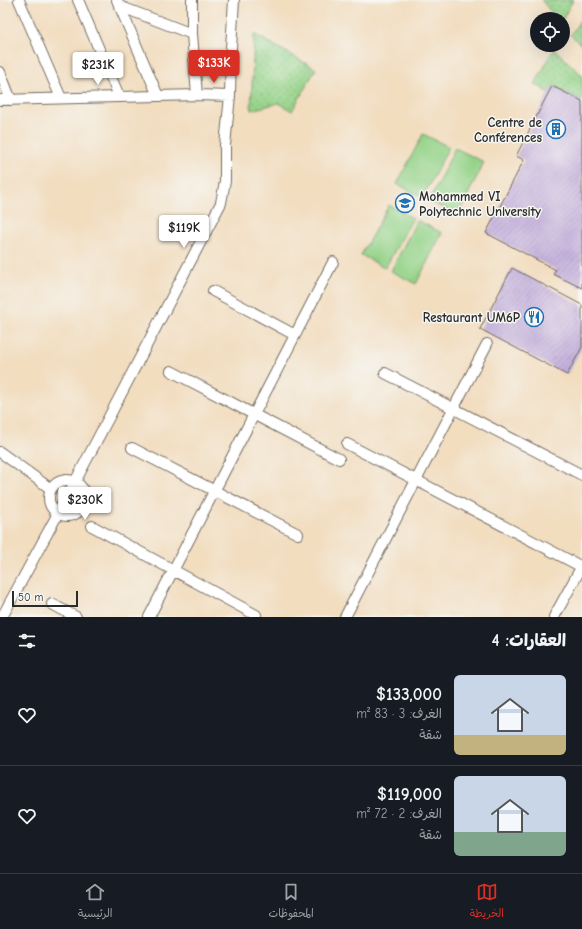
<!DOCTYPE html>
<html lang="ar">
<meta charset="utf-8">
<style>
:root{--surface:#171b24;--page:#20242c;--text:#f1f3f6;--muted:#9ea1a6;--line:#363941;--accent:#d93025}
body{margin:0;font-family:"Comic Neue","Playpen Sans Arabic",sans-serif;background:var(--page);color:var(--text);direction:rtl;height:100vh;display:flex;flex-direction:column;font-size:15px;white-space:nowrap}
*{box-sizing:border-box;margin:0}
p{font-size:13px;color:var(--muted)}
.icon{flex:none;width:22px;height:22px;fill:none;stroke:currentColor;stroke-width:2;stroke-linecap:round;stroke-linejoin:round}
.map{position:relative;height:617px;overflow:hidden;direction:ltr}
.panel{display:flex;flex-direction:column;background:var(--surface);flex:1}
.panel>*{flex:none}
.controls{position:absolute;left:530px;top:12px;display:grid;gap:8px}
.controls a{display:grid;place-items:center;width:40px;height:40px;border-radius:50%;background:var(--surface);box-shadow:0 4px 16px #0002;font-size:20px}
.scale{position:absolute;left:12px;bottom:10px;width:66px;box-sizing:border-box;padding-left:4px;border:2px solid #2b2b2b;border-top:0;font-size:11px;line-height:14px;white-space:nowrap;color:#2b2b2b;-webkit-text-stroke:3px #f6f6f2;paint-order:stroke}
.price{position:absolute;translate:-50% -34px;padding:0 9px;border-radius:4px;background:#fff;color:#222;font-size:13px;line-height:26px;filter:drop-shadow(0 1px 2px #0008)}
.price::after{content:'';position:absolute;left:50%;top:24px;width:12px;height:9px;margin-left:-6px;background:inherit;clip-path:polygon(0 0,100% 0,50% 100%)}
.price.on{background:var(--accent);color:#fff}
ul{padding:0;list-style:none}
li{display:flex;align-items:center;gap:12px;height:100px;padding:0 16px}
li+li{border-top:1px solid var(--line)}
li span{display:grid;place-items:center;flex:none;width:112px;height:80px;border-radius:6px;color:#555}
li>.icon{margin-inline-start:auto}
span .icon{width:48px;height:48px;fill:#fffc;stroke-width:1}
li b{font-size:17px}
h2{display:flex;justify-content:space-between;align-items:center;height:48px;padding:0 16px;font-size:17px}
.menu{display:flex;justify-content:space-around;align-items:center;height:56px;border-top:1px solid var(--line);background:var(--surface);font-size:11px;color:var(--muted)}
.menu a{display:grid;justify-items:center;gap:2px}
.menu .on{color:var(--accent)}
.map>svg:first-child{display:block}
.grass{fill:url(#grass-dots);stroke:#607f5a}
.pitch{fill:#95d389;stroke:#607f5a}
.building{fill:url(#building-hatch)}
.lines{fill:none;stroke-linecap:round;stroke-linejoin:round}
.street-casing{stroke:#71695f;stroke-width:12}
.street{stroke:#fff;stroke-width:10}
.labels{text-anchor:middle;stroke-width:3;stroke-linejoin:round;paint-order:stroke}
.poi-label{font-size:13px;font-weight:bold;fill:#2b2b2b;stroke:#f6f6f2;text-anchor:end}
</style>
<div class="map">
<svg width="582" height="617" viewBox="0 0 582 617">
<defs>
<pattern id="grass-dots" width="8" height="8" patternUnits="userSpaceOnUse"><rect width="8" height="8" fill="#95d389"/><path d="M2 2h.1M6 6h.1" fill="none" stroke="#81b576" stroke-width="1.8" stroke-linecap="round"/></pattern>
<pattern id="building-hatch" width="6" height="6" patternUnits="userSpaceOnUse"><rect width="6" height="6" fill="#c5b1dc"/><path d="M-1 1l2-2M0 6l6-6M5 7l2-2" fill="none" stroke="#a998bd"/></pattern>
</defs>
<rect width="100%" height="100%" fill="#f6f6f2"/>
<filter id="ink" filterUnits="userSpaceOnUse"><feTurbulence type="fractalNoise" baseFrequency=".025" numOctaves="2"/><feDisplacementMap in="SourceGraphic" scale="8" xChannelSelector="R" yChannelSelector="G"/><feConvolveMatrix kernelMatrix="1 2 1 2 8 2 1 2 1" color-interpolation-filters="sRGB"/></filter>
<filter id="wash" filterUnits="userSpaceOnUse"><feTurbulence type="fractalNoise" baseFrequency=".012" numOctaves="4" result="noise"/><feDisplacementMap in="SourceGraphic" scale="16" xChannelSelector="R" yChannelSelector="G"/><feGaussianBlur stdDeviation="0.9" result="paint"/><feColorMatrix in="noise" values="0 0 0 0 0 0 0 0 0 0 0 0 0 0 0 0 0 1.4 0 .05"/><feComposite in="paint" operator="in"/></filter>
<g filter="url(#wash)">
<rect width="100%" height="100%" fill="#f2ddbf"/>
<path class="grass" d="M541 0H573L563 19H557Z
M582 17V46L571 35Z
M254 34 316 69 292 111 279 103 251 110Z
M554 49 582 75V101L553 86 549 93 535 84Z"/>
<path class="pitch" d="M423 134 449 147 423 197 397 184Z
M455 148 484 162 458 215 429 201Z
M389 205 413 218 385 268 361 255Z
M417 220 442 233 416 284 391 271Z"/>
<g id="blocks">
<path class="building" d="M552 86 582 101V288L553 274 556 270 486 233 524 160 516 156Z
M512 268 582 305V347L567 375 480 329Z"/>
</g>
</g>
<g filter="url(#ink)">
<use href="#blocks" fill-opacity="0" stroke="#71695f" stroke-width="1"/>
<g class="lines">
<g class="street-casing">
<path id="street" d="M19 0 61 98
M78 0 119 96
M117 0 158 96
M192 0V34L197 95
M119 6 192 34
M0 72 11 100
M0 100 197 95 230 96
M213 291 295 335
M171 371 339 459
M385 373 582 475
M347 444 582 567
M132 448 298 534
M0 452 51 489
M49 498a18 18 0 1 1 36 0a18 18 0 1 1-36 0Z
M92 526 256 615
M52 604 76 617
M2 617 75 482 221 203 225 181V145L230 96 231 48 234 0
M149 617 333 262
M345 617 487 344
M554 617 582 566"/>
</g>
<use href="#street" class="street"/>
</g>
</g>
<defs>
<g id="building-ring" transform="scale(1)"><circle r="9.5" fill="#f6f6f2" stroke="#1f6fb2" stroke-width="1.5"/><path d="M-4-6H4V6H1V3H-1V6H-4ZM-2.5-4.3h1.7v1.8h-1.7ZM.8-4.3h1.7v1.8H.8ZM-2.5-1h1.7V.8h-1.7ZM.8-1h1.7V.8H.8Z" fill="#1f6fb2"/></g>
<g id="university-ring" transform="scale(1)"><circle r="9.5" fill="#f6f6f2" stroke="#1f6fb2" stroke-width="1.5"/><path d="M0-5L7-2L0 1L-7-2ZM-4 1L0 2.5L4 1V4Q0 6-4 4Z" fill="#1f6fb2"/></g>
<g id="restaurant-ring" transform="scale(1)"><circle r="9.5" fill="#f6f6f2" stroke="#1f6fb2" stroke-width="1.5"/><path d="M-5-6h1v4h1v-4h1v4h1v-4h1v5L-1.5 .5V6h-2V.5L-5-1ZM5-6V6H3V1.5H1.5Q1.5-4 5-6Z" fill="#1f6fb2"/></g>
</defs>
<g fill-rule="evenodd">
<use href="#building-ring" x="556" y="129"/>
<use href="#university-ring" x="405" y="203"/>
<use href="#restaurant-ring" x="534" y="317"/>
</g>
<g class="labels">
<g class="poi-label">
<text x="542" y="127">Centre de<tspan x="542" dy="15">Conférences</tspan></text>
<text x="419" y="201" text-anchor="start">Mohammed VI<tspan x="419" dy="15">Polytechnic University</tspan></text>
<text x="520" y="322">Restaurant UM6P</text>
</g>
</g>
</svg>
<div class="controls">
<a><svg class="icon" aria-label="locate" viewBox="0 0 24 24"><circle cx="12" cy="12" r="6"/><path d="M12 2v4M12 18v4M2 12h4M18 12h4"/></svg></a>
</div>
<div class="scale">50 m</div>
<b class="price on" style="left:214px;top:84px">$133K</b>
<b class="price" style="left:98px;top:86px">$231K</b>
<b class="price" style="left:184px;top:249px">$119K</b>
<b class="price" style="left:85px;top:521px">$230K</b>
</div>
<section class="panel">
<h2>العقارات: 4<svg class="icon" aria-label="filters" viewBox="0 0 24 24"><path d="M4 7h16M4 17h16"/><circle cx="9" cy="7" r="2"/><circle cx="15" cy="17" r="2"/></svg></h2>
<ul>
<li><span style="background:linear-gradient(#c9d6e8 75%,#c2b280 0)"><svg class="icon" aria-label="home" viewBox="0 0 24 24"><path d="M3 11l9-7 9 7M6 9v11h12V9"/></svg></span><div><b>$133,000</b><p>الغرف: 3 · 83 m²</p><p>شقة</p></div><svg class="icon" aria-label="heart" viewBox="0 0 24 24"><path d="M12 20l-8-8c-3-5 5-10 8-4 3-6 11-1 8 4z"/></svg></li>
<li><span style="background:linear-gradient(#c9d6e8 70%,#7fa58c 0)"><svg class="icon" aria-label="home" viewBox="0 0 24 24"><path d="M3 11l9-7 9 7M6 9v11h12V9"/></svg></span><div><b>$119,000</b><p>الغرف: 2 · 72 m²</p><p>شقة</p></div><svg class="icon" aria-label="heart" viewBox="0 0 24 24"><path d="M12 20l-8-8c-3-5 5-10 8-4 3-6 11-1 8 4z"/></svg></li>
</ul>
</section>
<nav class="menu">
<a class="on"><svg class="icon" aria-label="map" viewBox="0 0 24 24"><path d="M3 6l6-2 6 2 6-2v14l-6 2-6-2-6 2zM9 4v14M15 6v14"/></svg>الخريطة</a>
<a><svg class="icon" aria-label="saved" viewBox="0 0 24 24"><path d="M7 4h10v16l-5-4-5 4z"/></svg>المحفوظات</a>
<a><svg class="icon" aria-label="home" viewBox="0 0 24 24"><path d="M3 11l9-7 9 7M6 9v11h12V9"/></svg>الرئيسية</a>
</nav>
